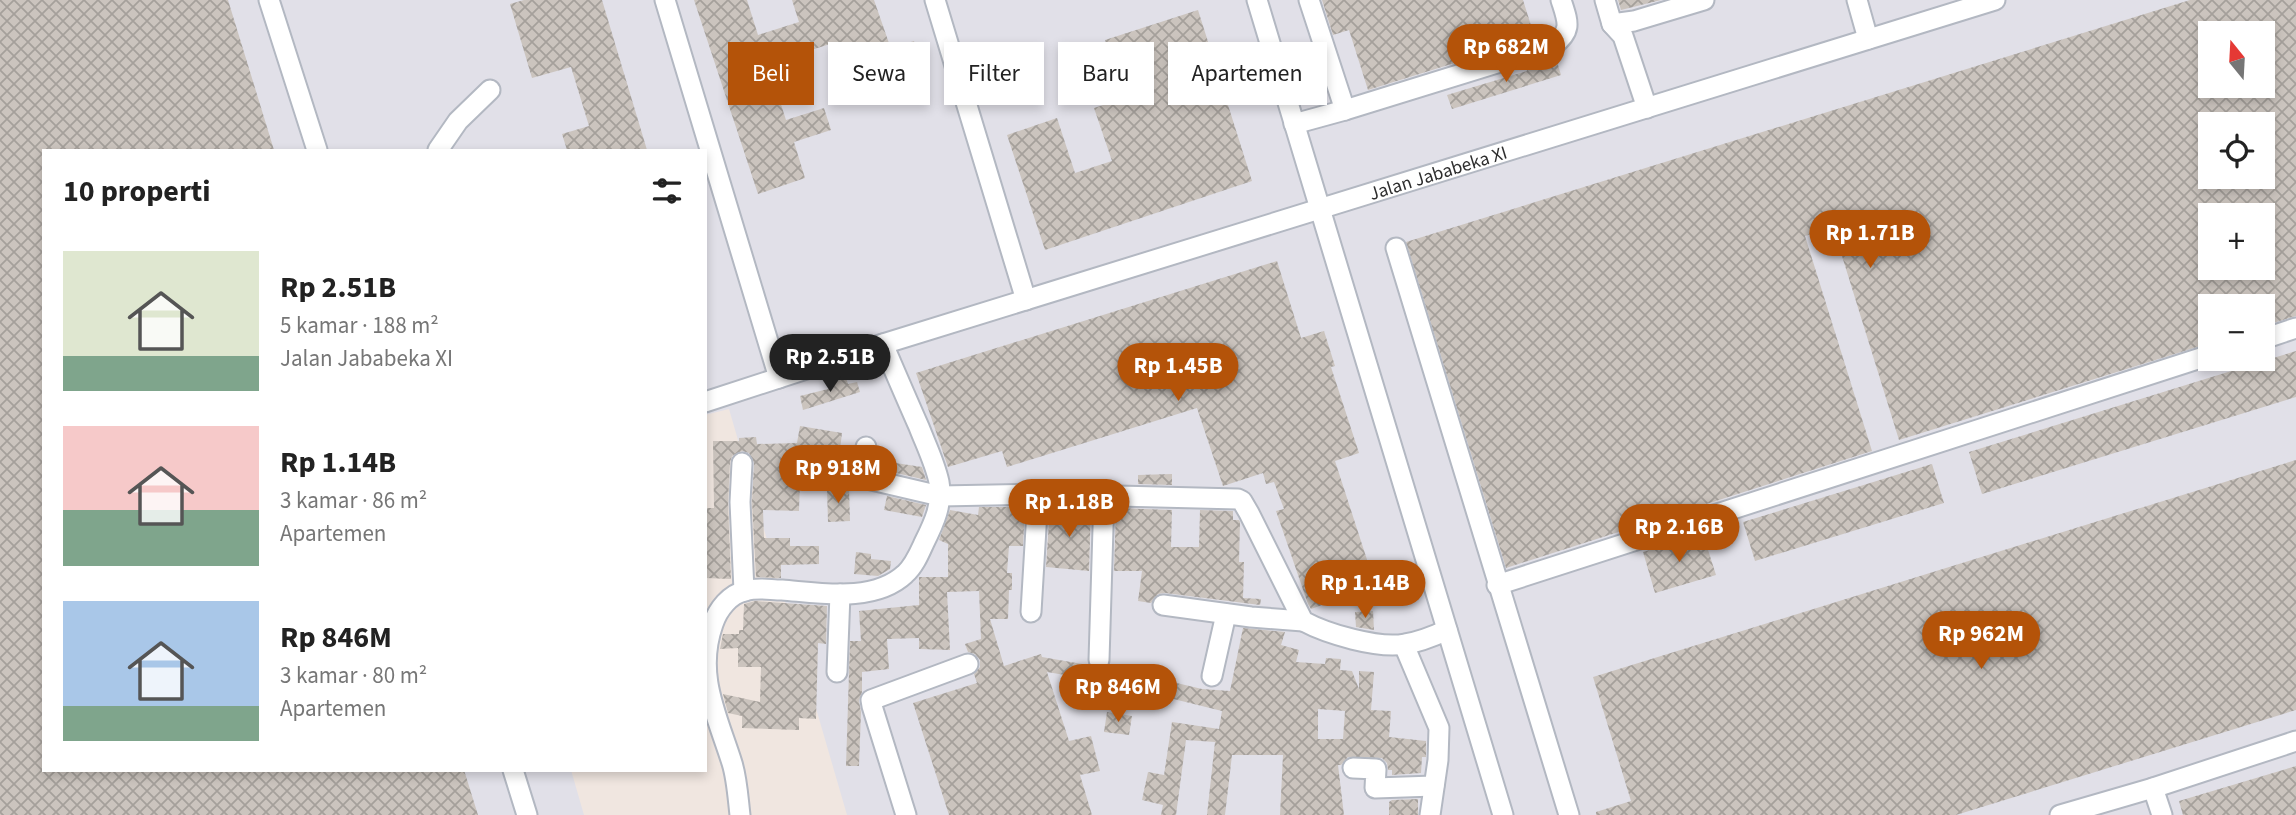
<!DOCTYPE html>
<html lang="id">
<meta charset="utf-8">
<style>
:root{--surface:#fff;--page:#f2f2f2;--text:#222;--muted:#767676;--accent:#b45309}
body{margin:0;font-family:"Source Sans 3",sans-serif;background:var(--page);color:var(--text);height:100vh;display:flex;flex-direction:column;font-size:26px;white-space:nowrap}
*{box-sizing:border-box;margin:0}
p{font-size:23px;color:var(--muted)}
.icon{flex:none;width:38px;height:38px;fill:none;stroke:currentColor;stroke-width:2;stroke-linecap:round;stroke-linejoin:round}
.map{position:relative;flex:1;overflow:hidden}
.drawer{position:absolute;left:42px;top:149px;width:665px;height:623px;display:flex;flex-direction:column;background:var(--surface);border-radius:0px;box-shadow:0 4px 10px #0003}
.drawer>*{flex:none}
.top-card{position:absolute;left:728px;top:42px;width:665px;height:63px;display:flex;gap:14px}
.needle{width:46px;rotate:342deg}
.tools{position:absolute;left:2198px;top:21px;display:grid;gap:14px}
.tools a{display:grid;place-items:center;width:77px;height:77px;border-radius:0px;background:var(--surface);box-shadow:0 4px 10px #0003;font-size:35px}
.price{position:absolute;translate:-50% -60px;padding:0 16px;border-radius:24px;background:var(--accent);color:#fff;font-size:23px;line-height:46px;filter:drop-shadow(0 2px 4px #0008)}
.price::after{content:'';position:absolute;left:50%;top:42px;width:21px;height:16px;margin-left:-10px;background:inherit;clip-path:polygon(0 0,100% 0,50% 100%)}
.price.active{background:#222;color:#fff}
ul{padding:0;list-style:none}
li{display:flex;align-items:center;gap:21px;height:175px;padding:0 21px}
li span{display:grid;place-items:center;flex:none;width:196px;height:140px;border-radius:0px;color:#555}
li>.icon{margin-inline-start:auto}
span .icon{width:84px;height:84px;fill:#fffc;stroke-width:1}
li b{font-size:30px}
h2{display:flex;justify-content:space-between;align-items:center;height:84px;padding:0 21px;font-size:30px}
.pill{padding:0 24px;border-radius:0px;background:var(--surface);box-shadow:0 4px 10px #0003;font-size:24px;line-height:63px}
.pill.active{background:var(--accent);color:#fff}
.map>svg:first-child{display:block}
.industrial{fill:#e1e0e8;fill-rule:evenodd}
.building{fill:url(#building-cross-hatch);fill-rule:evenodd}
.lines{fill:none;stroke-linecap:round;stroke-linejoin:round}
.minor-casing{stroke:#b3b8c2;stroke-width:23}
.minor{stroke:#fff;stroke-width:19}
.labels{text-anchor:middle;stroke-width:6;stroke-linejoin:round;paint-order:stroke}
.street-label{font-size:19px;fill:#2e2e2e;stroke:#fff}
</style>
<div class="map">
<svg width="2296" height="815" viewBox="0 0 2296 815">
<defs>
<pattern id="building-cross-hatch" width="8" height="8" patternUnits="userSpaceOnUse" patternTransform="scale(1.75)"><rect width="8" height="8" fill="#cbc4be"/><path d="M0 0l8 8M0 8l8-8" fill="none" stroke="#a5a09b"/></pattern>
</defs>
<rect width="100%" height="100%" fill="#f0e6e0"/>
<path class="industrial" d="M0 0H2296V815H847L729 409 705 415V150H44V770H571L584 815H0ZM2210 33H2263V86H2210ZM2210 124H2263V177H2210ZM2210 215H2263V268H2210ZM2210 306H2263V359H2210Z"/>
<path class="building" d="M0 0H228L274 150H44V770H464L478 815H0Z
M524 0H602L647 150H567L562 134 589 126 571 67 532 78 510 4Z
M694 0H747L758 35 799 22 792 0H874L891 49 914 41 927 80 850 105 830 44 768 64 786 120 824 108 831 130 794 142 805 178 758 194Z
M1322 0H1523L1535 38 1368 90 1349 30 1333 35Z
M1618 0H1661L1621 10Z
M2190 0H2296V316L2263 326V306H2210V343L1899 440 1833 227 1805 236 1872 451 1506 568 1406 242ZM2210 33H2263V86H2210ZM2210 124H2263V177H2210ZM2210 215H2263V268H2210Z
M1198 10 1252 181 1045 250 1007 135 1057 118 1075 173 1112 161 1094 108 1124 98 1105 40Z
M1556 58 1561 75 1452 109 1447 95 1527 71 1526 67Z
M1277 261 1301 338 1324 331 1335 366 1331 367 1359 453 1335 461 1372 575 1324 591 1328 603 1311 609 1308 604 1276 511 1284 509 1274 482 1266 484 1263 473 1223 486 1197 408 1007 467 1002 451 948 467 916 373Z
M2296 351V397L1982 494 1969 452Z
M846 378 848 384 857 382 860 392 803 410 800 396 832 388 830 383Z
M800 426 842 433 836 483 800 478 799 511 763 510 764 538H790V546H819V564L781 565V578L756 577 752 502 754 463 749 453 742 451 732 456 730 462 728 503 731 579 705 578 707 521H705V508H714L713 441H739V438L756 437 757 444 797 443Z
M876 460 922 467 926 480 875 468Z
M2296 460V710L1956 815H1596V812L1631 801 1593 677Z
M1932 464 1944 503 1755 561 1743 522Z
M1172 474V485L1138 484V475Z
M827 489H849L850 521 828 522Z
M887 496 926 505 922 517 884 510Z
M979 507H1025L1023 546H1009L1007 573H1012V590H1009L1008 619H990L1004 666 1041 654 1042 657 1088 665 1092 670 1098 672 1109 667 1202 689 1230 691 1243 628 1285 632 1281 645 1299 650 1296 662 1325 664 1326 658 1341 659 1340 670 1352 671 1359 689V671L1374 672 1371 710 1391 711 1389 737 1426 741V757H1422L1421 773 1392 775V770H1388L1387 763 1382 758 1348 757 1341 765H1338L1344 815H1280L1283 755H1232L1225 815H1207L1215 742 1186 740 1176 815H1161L1163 805 1142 800 1148 772 1164 775 1172 722 1219 729 1222 711 1101 681 1047 672 1069 741 1091 736 1100 771 1080 775 1092 815H949L913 703 977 683 974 674 980 667V660L975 654 968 652 965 644 981 639 979 591 947 592 950 650 919 649V638L887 639 889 669 862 672V692L859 701 861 712 859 766H846L850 641H861L859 611 919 605V577H948V544L939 540 950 510 978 515ZM1318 709 1345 711 1343 739H1318Z
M1050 507 1091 508 1089 571 1046 567Z
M1116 508 1172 510 1171 547H1199L1200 510 1233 511V520H1239L1240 522 1239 562H1244L1243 598 1261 599 1260 605 1165 593 1158 594 1151 603 1138 601 1142 571H1114Z
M1703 534 1716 575 1655 593 1643 552Z
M856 552 871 554V559L891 561 890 569 878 576 854 574Z
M755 601 827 606 826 644 818 643 816 719 799 718V730L742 728V716L728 713 723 694 760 702 761 667H738V648L720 649 723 634H739V630H743L744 604Z
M1373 611 1374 630 1356 627 1355 612Z
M1107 712 1132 716 1129 735 1104 732Z
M2296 766V815H2183L2179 801Z
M1418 799V815H1389V802L1392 800Z"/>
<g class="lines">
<g class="minor-casing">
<g id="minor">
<path d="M269 0 317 150"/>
<path d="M665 0 779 378"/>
<path d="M935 0 1026 300"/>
<path d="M1257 0 1503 815"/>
<path d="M1309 0 1345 110"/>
<path d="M1605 0 1612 24 1623 36 1647 108"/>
<path d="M1857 0 1868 39"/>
<path d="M1612 24 1634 21 1704 0"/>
<path d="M1294 124 1345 110 1552 46C1573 31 1568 22 1561 0"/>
<path d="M438 150 458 121 490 90"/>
<path d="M1396 248 1569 815"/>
<path d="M2263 339 2296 328"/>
<path id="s1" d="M705 402 883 344 1995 0"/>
<path d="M866 447 862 472 863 478 940 496 1038 494 1238 499 1242 501 1249 513 1303 621C1327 634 1378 649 1405 644 1420 642 1434 636 1447 630"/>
<path d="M742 463 740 502 744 591"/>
<path d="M1497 585 2210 355"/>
<path d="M1163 605 1251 617 1303 621"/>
<path d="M1031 612 1038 494"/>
<path d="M1404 645 1439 728 1438 760 1430 815"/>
<path d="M1099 660 1104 495"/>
<path d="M837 672 840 594"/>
<path d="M1212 676 1226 614"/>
<path d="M1353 768 1376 769 1375 788 1434 786"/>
<path d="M513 770 527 815"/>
<path d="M2153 788 2162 815"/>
<path d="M740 815C738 798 737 779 732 763 717 715 695 675 713 624 718 609 730 594 745 591 757 587 770 590 782 590 820 593 874 603 905 574 914 566 919 554 924 543 934 523 943 504 939 482 935 463 926 445 919 427 907 400 895 372 883 344"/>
<path d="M906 815 872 706 871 700 968 664"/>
<path d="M2060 815 2153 788 2296 741"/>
</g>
</g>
<use href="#minor" class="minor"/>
</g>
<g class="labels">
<g class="street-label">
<text dy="7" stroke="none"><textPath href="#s1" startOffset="768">Jalan Jababeka XI</textPath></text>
</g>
</g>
</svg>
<div class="tools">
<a><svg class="needle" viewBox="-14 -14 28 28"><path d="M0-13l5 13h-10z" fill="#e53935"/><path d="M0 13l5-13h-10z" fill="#767676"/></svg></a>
<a><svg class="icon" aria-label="locate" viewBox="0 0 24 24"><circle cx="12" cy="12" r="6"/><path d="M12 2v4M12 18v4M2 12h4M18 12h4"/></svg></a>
<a>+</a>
<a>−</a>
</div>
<b class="price" style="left:1506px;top:84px">Rp 682M</b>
<b class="price" style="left:1870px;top:270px">Rp 1.71B</b>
<b class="price active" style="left:830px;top:394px">Rp 2.51B</b>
<b class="price" style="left:1178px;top:403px">Rp 1.45B</b>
<b class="price" style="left:838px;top:505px">Rp 918M</b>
<b class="price" style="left:1069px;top:539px">Rp 1.18B</b>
<b class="price" style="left:1679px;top:564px">Rp 2.16B</b>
<b class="price" style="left:1365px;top:620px">Rp 1.14B</b>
<b class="price" style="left:1981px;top:671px">Rp 962M</b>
<b class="price" style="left:1118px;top:724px">Rp 846M</b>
<div class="top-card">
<a class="pill active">Beli</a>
<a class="pill">Sewa</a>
<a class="pill">Filter</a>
<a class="pill">Baru</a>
<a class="pill">Apartemen</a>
</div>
<section class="drawer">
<h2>10 properti<svg class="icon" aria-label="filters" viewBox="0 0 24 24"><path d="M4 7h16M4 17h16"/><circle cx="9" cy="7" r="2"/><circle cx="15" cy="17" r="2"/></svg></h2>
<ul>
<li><span style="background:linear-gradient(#dfe7d0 75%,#7fa58c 0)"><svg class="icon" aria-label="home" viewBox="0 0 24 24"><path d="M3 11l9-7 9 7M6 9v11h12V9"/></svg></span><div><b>Rp 2.51B</b><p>5 kamar · 188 m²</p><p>Jalan Jababeka XI</p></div></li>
<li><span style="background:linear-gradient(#f6c9c9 60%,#7fa58c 0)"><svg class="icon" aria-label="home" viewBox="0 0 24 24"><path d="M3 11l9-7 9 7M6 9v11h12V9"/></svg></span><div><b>Rp 1.14B</b><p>3 kamar · 86 m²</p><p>Apartemen</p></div></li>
<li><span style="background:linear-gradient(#a9c7e8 75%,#7fa58c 0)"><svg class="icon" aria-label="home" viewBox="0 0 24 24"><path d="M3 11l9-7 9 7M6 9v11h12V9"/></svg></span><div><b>Rp 846M</b><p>3 kamar · 80 m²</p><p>Apartemen</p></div></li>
</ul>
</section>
</div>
